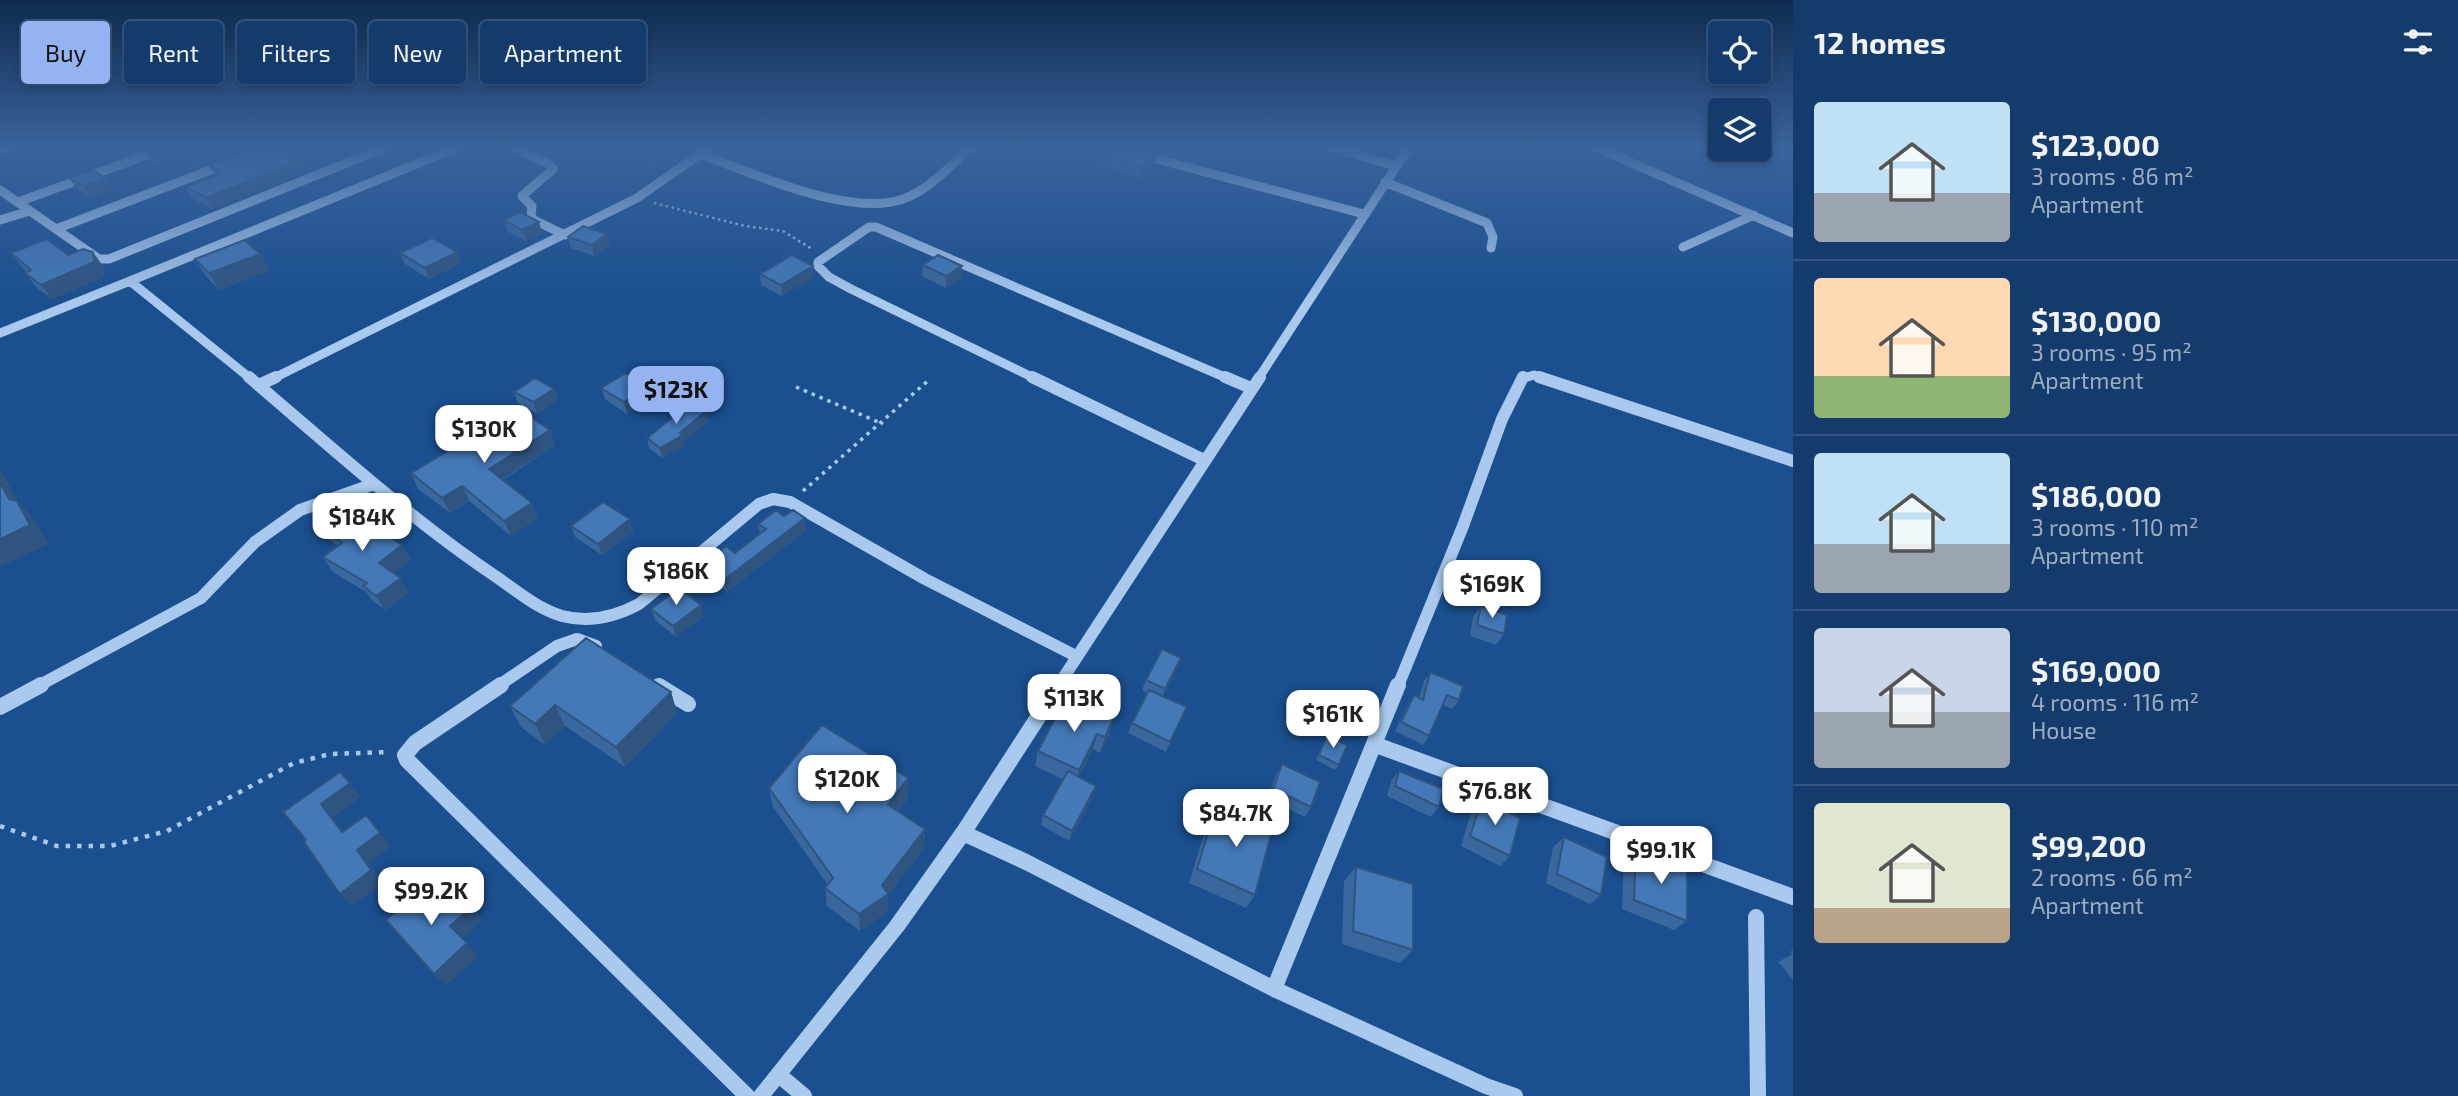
<!DOCTYPE html>
<meta charset="utf-8">
<style>
:root{--surface:#143b6b;--page:#1d4271;--text:#f1f3f6;--muted:#9dadc1;--line:#33557e;--accent:#95b2f1}
body{margin:0;font-family:"Exo 2",sans-serif;background:var(--page);color:var(--text);height:100vh;display:flex;flex-direction:column;font-size:26px;white-space:nowrap}
*{box-sizing:border-box;margin:0}
p{font-size:23px;color:var(--muted)}
.icon{flex:none;width:38px;height:38px;fill:none;stroke:currentColor;stroke-width:2;stroke-linecap:round;stroke-linejoin:round}
.map{position:relative;flex:1;overflow:hidden}
.side{display:flex;flex-direction:column;background:var(--surface);width:665px}
.side>*{flex:none}
.banner{position:absolute;left:21px;top:21px;width:665px;height:63px;display:flex;gap:14px}
.controls{position:absolute;left:1708px;top:21px;display:grid;gap:14px}
.controls a{display:grid;place-items:center;width:63px;height:63px;border-radius:7px;background:var(--surface);box-shadow:0 4px 10px #0003,0 0 0 2px var(--line);font-size:35px}
.price{position:absolute;translate:-50% -60px;padding:0 16px;border-radius:14px;background:#fff;color:#222;font-size:23px;line-height:46px;filter:drop-shadow(0 2px 4px #0008)}
.price::after{content:'';position:absolute;left:50%;top:42px;width:21px;height:16px;margin-left:-10px;background:inherit;clip-path:polygon(0 0,100% 0,50% 100%)}
.price.selected{background:var(--accent);color:#111}
ul{padding:0;list-style:none}
li{display:flex;align-items:center;gap:21px;height:175px;padding:0 21px}
li+li{border-top:2px solid var(--line)}
li span{display:grid;place-items:center;flex:none;width:196px;height:140px;border-radius:7px;color:#555}
li>.icon{margin-inline-start:auto}
span .icon{width:84px;height:84px;fill:#fffc;stroke-width:1}
li b{font-size:30px}
h2{display:flex;justify-content:space-between;align-items:center;height:84px;padding:0 21px;font-size:30px}
.chip{padding:0 24px;border-radius:7px;background:var(--surface);box-shadow:0 4px 10px #0003,0 0 0 2px var(--line);font-size:24px;line-height:63px}
.chip.selected{background:var(--accent);color:#111}
main{display:flex;flex:1;min-height:0}
.map>svg:first-child{display:block}
.lines{fill:none;stroke-linecap:round;stroke-linejoin:round}
.path-far2{stroke:#a9c9ee;stroke-width:2.5;stroke-dasharray:2.5 3.5;stroke-linecap:butt}
.path-far1{stroke:#a9c9ee;stroke-width:3.5;stroke-dasharray:3.5 5;stroke-linecap:butt}
.path{stroke:#a9c9ee;stroke-width:4.5;stroke-dasharray:4.5 7;stroke-linecap:butt}
.minor-far2{stroke:#a9c9ee;stroke-width:9}
.minor-far1{stroke:#a9c9ee;stroke-width:12}
.minor{stroke:#a9c9ee;stroke-width:16}
.wall{fill:#3a679d}
.shaded-wall{fill:#305480}
.building{fill:#4478b7;stroke:#305480;stroke-width:2}
</style>
<main>
<div class="map">
<svg width="1793" height="1096" viewBox="0 0 1793 1096">
<rect width="100%" height="100%" fill="#1b4f8f"/>
<g class="lines">
<path class="path-far2" d="M654 203 745 226 783 231 812 249"/>
<path class="path-far1" d="M796 387 883 424
M803 491 930 379"/>
<path class="path" d="M0 826 57 846H110L167 831 294 763 330 754 390 752"/>
<path class="minor-far2" d="M513 147 549 164 553 169 522 196 532 206 531 216 534 220 565 235
M1111 147 1364 214
M1332 147 1395 166
M1595 147 1793 233
M0 149 11 147
M701 154C752 173 850 218 903 199 929 190 951 165 971 147
M1385 182 1487 223 1493 237 1491 248
M0 190 99 259H109L386 147
M18 202 169 147
M0 220 30 211
M56 229 226 164
M1683 247 1754 215
M130 281 458 147
M0 333 130 281 251 379
M272 379 637 198 710 147
M1036 379 851 289 829 277 818 266V262L869 227H876L1229 379
M1258 379 1409 147
M1521 379 1534 375 1545 379"/>
<path class="minor-far1" d="M249 377C330 446 410 519 498 578 518 592 538 609 562 616 589 623 615 617 639 604L759 504 773 499 790 502 925 579 1076 656
M1032 377 1204 460
M1225 377 1251 388
M1539 377 1793 461
M259 385 276 377
M38 686 201 598 255 542 300 510 374 484
M498 686 557 646 577 639 596 646
M1058 686 1260 377
M1398 686 1463 526 1502 419 1523 377"/>
<path class="minor" d="M501 685 415 743 405 755 407 760 747 1096
M659 686 688 704
M0 707 41 685
M1376 745 1793 897
M963 833 1026 862 1274 989 1486 1086 1515 1096
M1756 917 1758 1096
M1274 989 1398 685
M779 1075 804 1096
M761 1096 897 926 963 833 1059 685"/>
</g>
<path class="wall" d="M155 147H251L203 165 182 153 159 163 152 161 146 150Z
M622 147H682L654 163 622 151Z
M1103 153 1156 156 1154 167 1140 178 1101 164Z
M209 165 297 168 299 174 212 209 192 198 186 187 215 175Z
M69 178H106L113 188 91 197 76 188Z
M504 220 542 233 526 241 507 231Z
M607 234 610 245 594 256 571 248 568 237Z
M457 252 461 263 429 279 405 264 400 253Z
M11 253 68 255 103 266 104 277 52 299 36 287 25 273 27 272 22 267Z
M260 254 269 270 219 290 205 275 195 259Z
M923 265 962 266V277L946 288 922 276Z
M760 274 813 277 782 296 761 285Z
M601 388 658 394 627 414 605 399Z
M554 389 558 400 537 414 518 403 514 392Z
M706 411 708 421 684 441 685 445 662 458 649 448 647 438Z
M550 430 555 445 503 480 532 503 538 518 511 536 469 501 450 513 418 489 411 473 485 433Z
M784 516 805 518 806 530 727 592 714 582 707 561 735 553 760 534 758 524Z
M318 523 357 532 411 559 394 573 409 593 385 610 372 600 366 592 333 572 323 557 338 546 327 538Z
M571 526 634 531 602 555 575 537Z
M701 605 704 616 676 637 655 620 651 609Z
M1481 606 1504 634 1496 645 1470 636 1473 617Z
M1181 658 1177 669 1163 696 1187 707 1166 752 1128 733 1132 723 1147 693 1142 690 1146 680Z
M1430 672 1459 700 1452 709 1443 705 1429 736 1423 745 1395 731 1408 704 1414 695 1419 698 1424 681Z
M671 692 677 713 625 767 565 726 545 745 521 727 510 706Z
M1065 699 1109 735 1100 753 1093 749 1079 777 1093 796 1069 841 1041 825 1043 815 1064 780 1035 766 1038 751Z
M1327 735 1339 765 1335 770 1316 760Z
M1282 764 1311 807 1305 817 1267 799 1276 775Z
M1399 771 1439 807 1431 817 1387 796 1391 781Z
M908 778V798L898 812 925 829 924 848 888 895V911L860 931 827 906 825 888 828 885 773 807 769 788Z
M1482 799 1510 856 1500 866 1461 846 1472 809Z
M1217 803 1255 895 1246 908 1189 883 1209 818Z
M1564 837 1601 895 1590 904 1546 883 1553 847Z
M1636 851 1687 921 1674 930 1622 909 1624 860Z
M1356 867 1413 950 1400 963 1342 944 1344 881Z
M1793 950V980L1778 962 1792 954 1790 952Z"/>
<path class="shaded-wall" d="M128 147H150L131 153Z
M168 147H178L182 153 159 163 153 153Z
M219 147H251L203 165 197 155Z
M323 147H357L297 168 299 174 212 209 206 198 287 159Z
M662 147H682L654 163 652 153Z
M1156 156 1154 167 1140 178 1142 167Z
M106 178 113 188 91 197 84 186Z
M539 222 542 233 526 241 522 230Z
M607 234 610 245 594 256 592 245Z
M93 252 103 266 104 277 52 299 41 285Z
M457 252 461 263 429 279 425 268Z
M260 254 269 270 219 290 209 273Z
M813 266V277L782 296 781 285Z
M962 266V277L946 288V276Z
M656 382 658 394 627 414 624 402Z
M554 389 558 400 537 414 533 402Z
M706 411 708 421 684 441 685 445 662 458 660 448Z
M550 430 555 445 495 484 489 469Z
M0 471 5 477 18 502 35 520 49 544 0 567V539L9 499 0 482Z
M462 486 469 501 450 513 442 498Z
M532 503 538 518 511 536 504 521Z
M805 518 806 530 727 592 724 580Z
M630 519 634 531 602 555 598 544Z
M402 545 411 559 388 578 379 563Z
M401 578 409 593 385 610 376 596Z
M701 605 704 616 676 637 673 626Z
M1181 658 1177 669 1161 699 1165 689Z
M671 692 677 713 625 767 616 747Z
M555 705 565 726 545 745 535 724Z
M1113 720 1109 735 1100 753 1105 737Z
M1097 734 1093 749 1075 785 1079 770Z
M908 778V798L889 824 888 805Z
M350 783 361 797 333 817 354 845 342 832 321 804Z
M1096 786 1093 796 1069 841 1072 831Z
M366 815 391 846 369 863 383 883 352 906 340 894 357 850Z
M925 829 924 848 888 895V911L860 931 859 914Z
M472 907 482 920 462 939 450 926Z
M467 943 478 956 446 986 434 974Z"/>
<path class="building" d="M155 147H168L153 153 146 150Z
M182 147H219L197 155Z
M260 147H323L287 159 294 163 206 198 186 187 221 173 209 165Z
M637 147H662L652 153Z
M1112 147H1124L1156 156 1142 167 1103 153Z
M92 170 106 178 84 186 69 178Z
M520 212 539 222 522 230 504 220Z
M583 226 607 234 592 245 568 237Z
M432 238 457 252 425 268 400 253Z
M47 239 68 255 83 249 93 252 94 262 41 285 25 273 31 270 11 253Z
M245 240 260 254 209 273 195 259Z
M792 255 813 266 781 285 760 274Z
M938 255 962 266 946 276 923 265Z
M639 372 656 382 624 402 601 388 626 373 631 376Z
M535 378 554 389 533 402 514 392Z
M690 403 706 411 680 433 683 435 660 448 647 438Z
M522 411 550 430 489 469 532 503 504 521 462 486 442 498 411 473 482 431 485 433Z
M0 482 9 499 17 501 30 525 0 539Z
M603 502 630 519 598 544 571 526Z
M776 510 784 516 793 510 805 518 724 580 711 571 716 567 707 561 726 546 735 553 766 529 758 524Z
M334 513 357 532 367 524 402 545 379 563 401 578 376 596 363 586 367 583 323 557 342 543 318 523Z
M679 588 701 605 673 626 651 609Z
M1481 606 1507 615 1504 634 1477 625Z
M586 638 671 692 616 747 555 705 535 724 510 706Z
M1162 649 1181 658 1165 689 1146 680Z
M1430 672 1463 686 1459 700 1447 695 1429 736 1401 722 1414 695 1423 700Z
M1149 690 1187 707 1170 742 1132 723Z
M1065 699 1113 720 1105 737 1097 734 1079 770 1038 751Z
M822 725 908 778 888 805 925 829 882 885 888 894 859 914 825 888 833 878 769 788Z
M1327 735 1347 745 1339 765 1319 755Z
M1282 764 1320 782 1311 807 1273 789Z
M1068 771 1096 786 1072 831 1043 815Z
M1399 771 1443 789 1439 807 1395 786Z
M340 772 350 783 321 804 342 832 366 815 380 833 357 850 371 870 340 894 304 842 306 840 283 812Z
M1482 799 1520 818 1510 856 1470 836Z
M1217 803 1273 827 1255 895 1197 869Z
M1564 837 1607 857 1601 895 1557 874Z
M1636 851 1687 871V921L1634 900Z
M1356 867 1413 884V950L1353 931Z
M453 888 472 907 450 926 467 943 434 974 386 920 419 891 433 906Z"/>
<linearGradient id="sky" x2="0" y2="1"><stop stop-color="#0f2b4f"/><stop offset="0.49" stop-color="#39639b"/><stop offset="1" stop-color="#39639b" stop-opacity="0"/></linearGradient>
<rect width="1793" height="300" fill="url(#sky)"/>
</svg>
<div class="controls">
<a><svg class="icon" aria-label="locate" viewBox="0 0 24 24"><circle cx="12" cy="12" r="6"/><path d="M12 2v4M12 18v4M2 12h4M18 12h4"/></svg></a>
<a><svg class="icon" aria-label="layers" viewBox="0 0 24 24"><path d="M12 4l9 5-9 5-9-5zM3 14l9 5 9-5"/></svg></a>
</div>
<b class="price selected" style="left:676px;top:426px">$123K</b>
<b class="price" style="left:484px;top:465px">$130K</b>
<b class="price" style="left:362px;top:553px">$184K</b>
<b class="price" style="left:676px;top:607px">$186K</b>
<b class="price" style="left:1492px;top:620px">$169K</b>
<b class="price" style="left:1074px;top:734px">$113K</b>
<b class="price" style="left:1333px;top:750px">$161K</b>
<b class="price" style="left:847px;top:815px">$120K</b>
<b class="price" style="left:1495px;top:827px">$76.8K</b>
<b class="price" style="left:1236px;top:849px">$84.7K</b>
<b class="price" style="left:1661px;top:886px">$99.1K</b>
<b class="price" style="left:431px;top:927px">$99.2K</b>
<div class="banner">
<a class="chip selected">Buy</a>
<a class="chip">Rent</a>
<a class="chip">Filters</a>
<a class="chip">New</a>
<a class="chip">Apartment</a>
</div>
</div>
<section class="side">
<h2>12 homes<svg class="icon" aria-label="filters" viewBox="0 0 24 24"><path d="M4 7h16M4 17h16"/><circle cx="9" cy="7" r="2"/><circle cx="15" cy="17" r="2"/></svg></h2>
<ul>
<li><span style="background:linear-gradient(#bfe0f5 65%,#9aa5b1 0)"><svg class="icon" aria-label="home" viewBox="0 0 24 24"><path d="M3 11l9-7 9 7M6 9v11h12V9"/></svg></span><div><b>$123,000</b><p>3 rooms · 86 m²</p><p>Apartment</p></div></li>
<li><span style="background:linear-gradient(#ffd9b3 70%,#8fb573 0)"><svg class="icon" aria-label="home" viewBox="0 0 24 24"><path d="M3 11l9-7 9 7M6 9v11h12V9"/></svg></span><div><b>$130,000</b><p>3 rooms · 95 m²</p><p>Apartment</p></div></li>
<li><span style="background:linear-gradient(#bfe0f5 65%,#9aa5b1 0)"><svg class="icon" aria-label="home" viewBox="0 0 24 24"><path d="M3 11l9-7 9 7M6 9v11h12V9"/></svg></span><div><b>$186,000</b><p>3 rooms · 110 m²</p><p>Apartment</p></div></li>
<li><span style="background:linear-gradient(#c9d6e8 60%,#9aa5b1 0)"><svg class="icon" aria-label="home" viewBox="0 0 24 24"><path d="M3 11l9-7 9 7M6 9v11h12V9"/></svg></span><div><b>$169,000</b><p>4 rooms · 116 m²</p><p>House</p></div></li>
<li><span style="background:linear-gradient(#dfe7d0 75%,#b9a48a 0)"><svg class="icon" aria-label="home" viewBox="0 0 24 24"><path d="M3 11l9-7 9 7M6 9v11h12V9"/></svg></span><div><b>$99,200</b><p>2 rooms · 66 m²</p><p>Apartment</p></div></li>
</ul>
</section>
</main>
